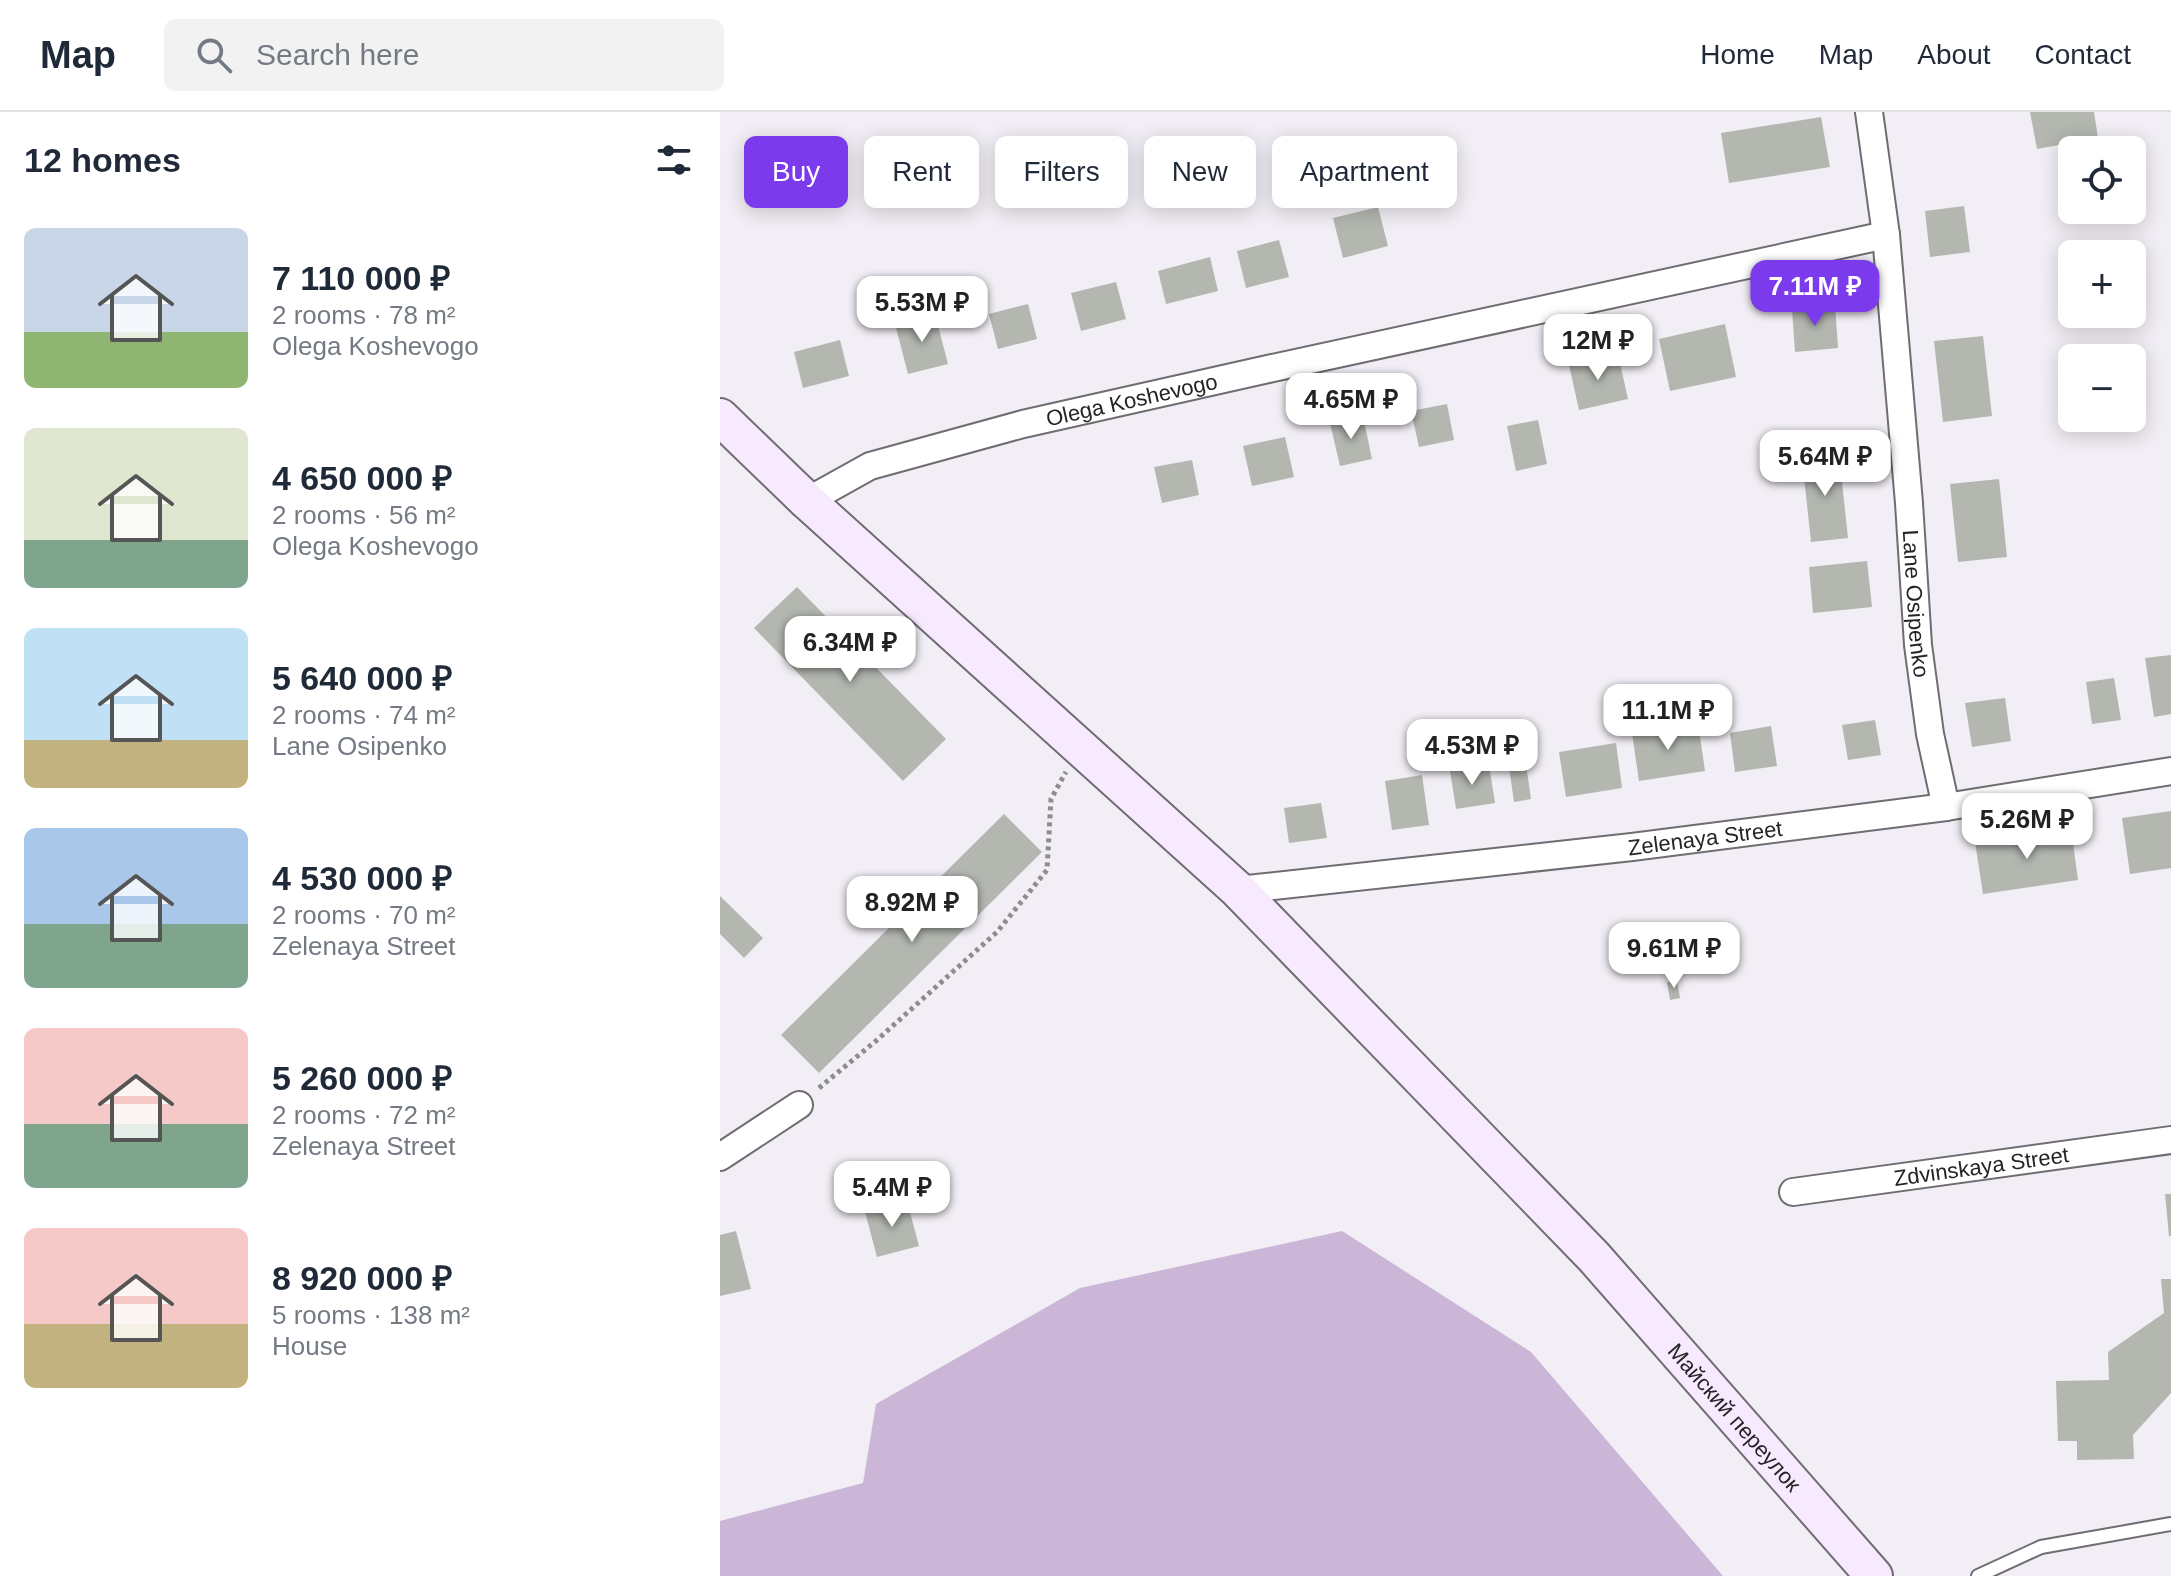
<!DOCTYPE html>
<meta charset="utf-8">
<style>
:root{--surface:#fff;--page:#f2f2f3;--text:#1f2937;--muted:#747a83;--line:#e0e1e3;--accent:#7c3aed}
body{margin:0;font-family:Helvetica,sans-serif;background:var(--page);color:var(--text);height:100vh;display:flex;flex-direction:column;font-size:30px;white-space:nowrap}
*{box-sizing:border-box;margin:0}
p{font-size:26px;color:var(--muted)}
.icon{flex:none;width:44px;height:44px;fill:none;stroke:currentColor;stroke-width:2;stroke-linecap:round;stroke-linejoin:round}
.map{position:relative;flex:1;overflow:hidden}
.sheet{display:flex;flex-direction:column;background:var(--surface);width:720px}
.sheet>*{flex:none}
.guide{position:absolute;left:24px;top:24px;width:760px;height:72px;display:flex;gap:16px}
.tools{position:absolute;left:1338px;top:24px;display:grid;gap:16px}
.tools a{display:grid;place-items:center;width:88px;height:88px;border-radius:12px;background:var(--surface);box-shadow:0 4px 20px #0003;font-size:40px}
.price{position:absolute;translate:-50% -68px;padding:0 18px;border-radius:16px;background:#fff;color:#222;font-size:26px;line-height:52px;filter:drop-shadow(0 2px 4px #0008)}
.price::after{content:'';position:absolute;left:50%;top:48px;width:24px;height:18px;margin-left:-12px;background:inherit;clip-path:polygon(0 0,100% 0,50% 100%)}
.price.selected{background:var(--accent);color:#fff}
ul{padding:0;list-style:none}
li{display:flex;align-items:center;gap:24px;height:200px;padding:0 24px}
li span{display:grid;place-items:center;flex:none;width:224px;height:160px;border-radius:12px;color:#555}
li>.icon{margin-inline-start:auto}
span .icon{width:96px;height:96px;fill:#fffc;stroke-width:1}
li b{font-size:34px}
h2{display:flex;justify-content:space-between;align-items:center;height:96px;padding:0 24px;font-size:34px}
.tag{padding:0 28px;border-radius:12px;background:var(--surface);box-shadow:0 4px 20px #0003;font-size:28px;line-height:72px}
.tag.selected{background:var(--accent);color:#fff}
header{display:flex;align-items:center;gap:48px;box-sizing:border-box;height:112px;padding:0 40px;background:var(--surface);border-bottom:2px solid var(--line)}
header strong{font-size:38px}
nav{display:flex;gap:44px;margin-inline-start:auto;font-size:28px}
.search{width:560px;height:72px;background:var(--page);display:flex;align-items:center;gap:20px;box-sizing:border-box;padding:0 28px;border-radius:12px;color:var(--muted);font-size:30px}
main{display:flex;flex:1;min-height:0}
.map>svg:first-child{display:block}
.green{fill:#cbb6d7}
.building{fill:#b3b7b0}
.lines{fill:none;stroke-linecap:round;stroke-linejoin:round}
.service-casing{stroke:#706c72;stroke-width:16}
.minor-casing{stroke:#706c72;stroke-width:30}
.secondary-casing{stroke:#706c72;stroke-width:40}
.path{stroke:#8e8c90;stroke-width:5;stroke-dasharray:4 4;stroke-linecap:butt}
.service{stroke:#fff;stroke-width:12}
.minor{stroke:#fff;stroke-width:26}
.secondary{stroke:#f7eafe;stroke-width:36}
.labels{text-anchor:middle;stroke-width:7;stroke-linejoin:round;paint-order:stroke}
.street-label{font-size:22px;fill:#242325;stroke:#f2eef5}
</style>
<header>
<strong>Map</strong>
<div class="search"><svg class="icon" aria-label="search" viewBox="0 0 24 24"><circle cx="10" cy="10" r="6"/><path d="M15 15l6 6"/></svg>Search here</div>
<nav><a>Home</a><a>Map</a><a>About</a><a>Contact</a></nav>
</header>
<main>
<section class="sheet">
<h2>12 homes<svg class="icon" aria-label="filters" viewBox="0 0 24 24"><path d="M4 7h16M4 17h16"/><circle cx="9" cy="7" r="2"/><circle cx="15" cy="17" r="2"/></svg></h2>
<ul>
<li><span style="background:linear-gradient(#c9d6e8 65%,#8fb573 0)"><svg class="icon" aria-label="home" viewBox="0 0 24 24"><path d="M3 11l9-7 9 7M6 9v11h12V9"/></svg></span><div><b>7 110 000 ₽</b><p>2 rooms · 78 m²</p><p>Olega Koshevogo</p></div></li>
<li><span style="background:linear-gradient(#dfe7d0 70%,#7fa58c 0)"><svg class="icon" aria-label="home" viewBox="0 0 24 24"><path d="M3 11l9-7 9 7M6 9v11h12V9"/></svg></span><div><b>4 650 000 ₽</b><p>2 rooms · 56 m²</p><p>Olega Koshevogo</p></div></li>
<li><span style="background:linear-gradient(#bfe0f5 70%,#c2b280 0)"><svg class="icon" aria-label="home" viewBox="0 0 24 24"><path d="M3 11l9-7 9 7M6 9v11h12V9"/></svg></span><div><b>5 640 000 ₽</b><p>2 rooms · 74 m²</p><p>Lane Osipenko</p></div></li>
<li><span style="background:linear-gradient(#a9c7e8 60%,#7fa58c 0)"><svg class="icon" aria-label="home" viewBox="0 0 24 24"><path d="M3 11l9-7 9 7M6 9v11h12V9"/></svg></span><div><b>4 530 000 ₽</b><p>2 rooms · 70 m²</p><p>Zelenaya Street</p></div></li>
<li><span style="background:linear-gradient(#f6c9c9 60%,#7fa58c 0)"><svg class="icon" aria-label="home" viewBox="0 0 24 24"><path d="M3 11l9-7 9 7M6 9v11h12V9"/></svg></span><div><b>5 260 000 ₽</b><p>2 rooms · 72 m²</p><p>Zelenaya Street</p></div></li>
<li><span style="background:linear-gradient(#f6c9c9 60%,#c2b280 0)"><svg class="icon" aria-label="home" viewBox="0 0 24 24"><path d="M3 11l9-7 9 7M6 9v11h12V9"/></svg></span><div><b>8 920 000 ₽</b><p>5 rooms · 138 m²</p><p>House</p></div></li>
</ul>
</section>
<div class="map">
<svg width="1451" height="1464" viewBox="0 0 1451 1464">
<rect width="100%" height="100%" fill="#f2eef5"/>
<path class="green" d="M622 1119 811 1240 1003 1464H0V1409L143 1371 156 1292 360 1176Z"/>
<path class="building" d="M1310 0H1374L1378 26 1317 37Z
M1101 5 1110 55 1009 71 1001 21Z
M1244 94 1250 140 1210 145 1205 99Z
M658 95 668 134 623 146 613 106Z
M559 128 569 165 526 176 517 139Z
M490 145 498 179 446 192 438 159Z
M396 170 406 207 361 219 351 181Z
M308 192 317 227 278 237 269 202Z
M1115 193 1118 236 1075 240 1072 197Z
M215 202 228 252 188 262 175 212Z
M1005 212 1016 265 950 279 939 227Z
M1263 224 1272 304 1223 310 1214 229Z
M120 228 129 264 83 276 74 240Z
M898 242 908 287 859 298 849 253Z
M727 292 734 328 699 335 691 299Z
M643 304 652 347 620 354 610 311Z
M818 308 827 352 796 359 787 314Z
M565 325 574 365 532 374 523 334Z
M1119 342 1128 426 1091 430 1082 346Z
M472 348 479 383 442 391 434 355Z
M1279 367 1287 445 1238 450 1230 372Z
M1147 449 1152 495 1093 501 1089 455Z
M77 475 226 627 183 669 34 516Z
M1451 543V602L1434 605 1425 546Z
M1394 566 1401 608 1372 612 1366 570Z
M1285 586 1291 629 1252 635 1245 591Z
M1155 608 1161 643 1128 648 1122 613Z
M978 611 985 659 919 669 912 621Z
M1051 614 1057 654 1015 660 1010 621Z
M896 631 902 676 846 685 839 640Z
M805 645 811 687 794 690 788 648Z
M769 653 775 691 736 697 730 659Z
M702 663 709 713 672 718 665 669Z
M601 691 607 726 569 731 564 696Z
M1451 699V756L1410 762 1402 706Z
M284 702 322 740 99 961 61 923Z
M1351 716 1358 768 1263 782 1255 730Z
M0 784 43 826 24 846 0 822Z
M957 868 960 886 950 888 947 870Z
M1445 1082H1451V1124H1449Z
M187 1089 199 1134 157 1145 145 1100Z
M16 1119 31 1177 0 1184V1123Z
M1441 1167H1451V1281L1413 1323 1414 1347 1357 1348V1329H1338L1336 1269 1389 1268 1388 1240 1444 1201Z"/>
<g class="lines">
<g class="service-casing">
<path id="service" d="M1258 1464 1321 1435 1451 1412"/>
</g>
<g class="minor-casing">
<g id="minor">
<path id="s1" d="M1149 0 1166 123 1189 391 1198 533 1210 622 1226 695"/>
<path id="s2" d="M87 389 150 354 303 312 548 257 1166 123"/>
<path id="s3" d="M518 778 912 735 1226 695 1451 659"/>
<path d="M0 1045 79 993"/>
<path id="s4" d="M1073 1080 1451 1028"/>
</g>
</g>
<g class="secondary-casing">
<g id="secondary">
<path id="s5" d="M0 305 87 389 518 778 874 1145 1154 1464"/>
</g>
</g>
<path class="path" d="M99 976 157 928 277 820 327 758 331 687 346 660"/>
<use href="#service" class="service"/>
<use href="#minor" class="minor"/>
<use href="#secondary" class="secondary"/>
</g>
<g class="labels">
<g class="street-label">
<text dy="8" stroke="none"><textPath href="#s2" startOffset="342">Olega Koshevogo</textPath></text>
<text dy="8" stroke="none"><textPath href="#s1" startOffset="494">Lane Osipenko</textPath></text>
<text dy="8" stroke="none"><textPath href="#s3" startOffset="470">Zelenaya Street</textPath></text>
<text dy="8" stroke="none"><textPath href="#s4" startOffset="190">Zdvinskaya Street</textPath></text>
<text dy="8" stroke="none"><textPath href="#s5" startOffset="1426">Майский переулок</textPath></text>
</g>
</g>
</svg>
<div class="tools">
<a><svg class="icon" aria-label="locate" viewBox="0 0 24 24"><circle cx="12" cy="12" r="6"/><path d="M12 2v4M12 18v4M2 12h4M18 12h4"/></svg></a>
<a>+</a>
<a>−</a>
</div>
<b class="price selected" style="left:1095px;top:216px">7.11M ₽</b>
<b class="price" style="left:202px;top:232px">5.53M ₽</b>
<b class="price" style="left:878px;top:270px">12M ₽</b>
<b class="price" style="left:631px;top:329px">4.65M ₽</b>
<b class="price" style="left:1105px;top:386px">5.64M ₽</b>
<b class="price" style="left:130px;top:572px">6.34M ₽</b>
<b class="price" style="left:948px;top:640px">11.1M ₽</b>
<b class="price" style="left:752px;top:675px">4.53M ₽</b>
<b class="price" style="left:1307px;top:749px">5.26M ₽</b>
<b class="price" style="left:192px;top:832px">8.92M ₽</b>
<b class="price" style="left:954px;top:878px">9.61M ₽</b>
<b class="price" style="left:172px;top:1117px">5.4M ₽</b>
<div class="guide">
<a class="tag selected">Buy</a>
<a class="tag">Rent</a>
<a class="tag">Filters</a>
<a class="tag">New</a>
<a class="tag">Apartment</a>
</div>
</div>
</main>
